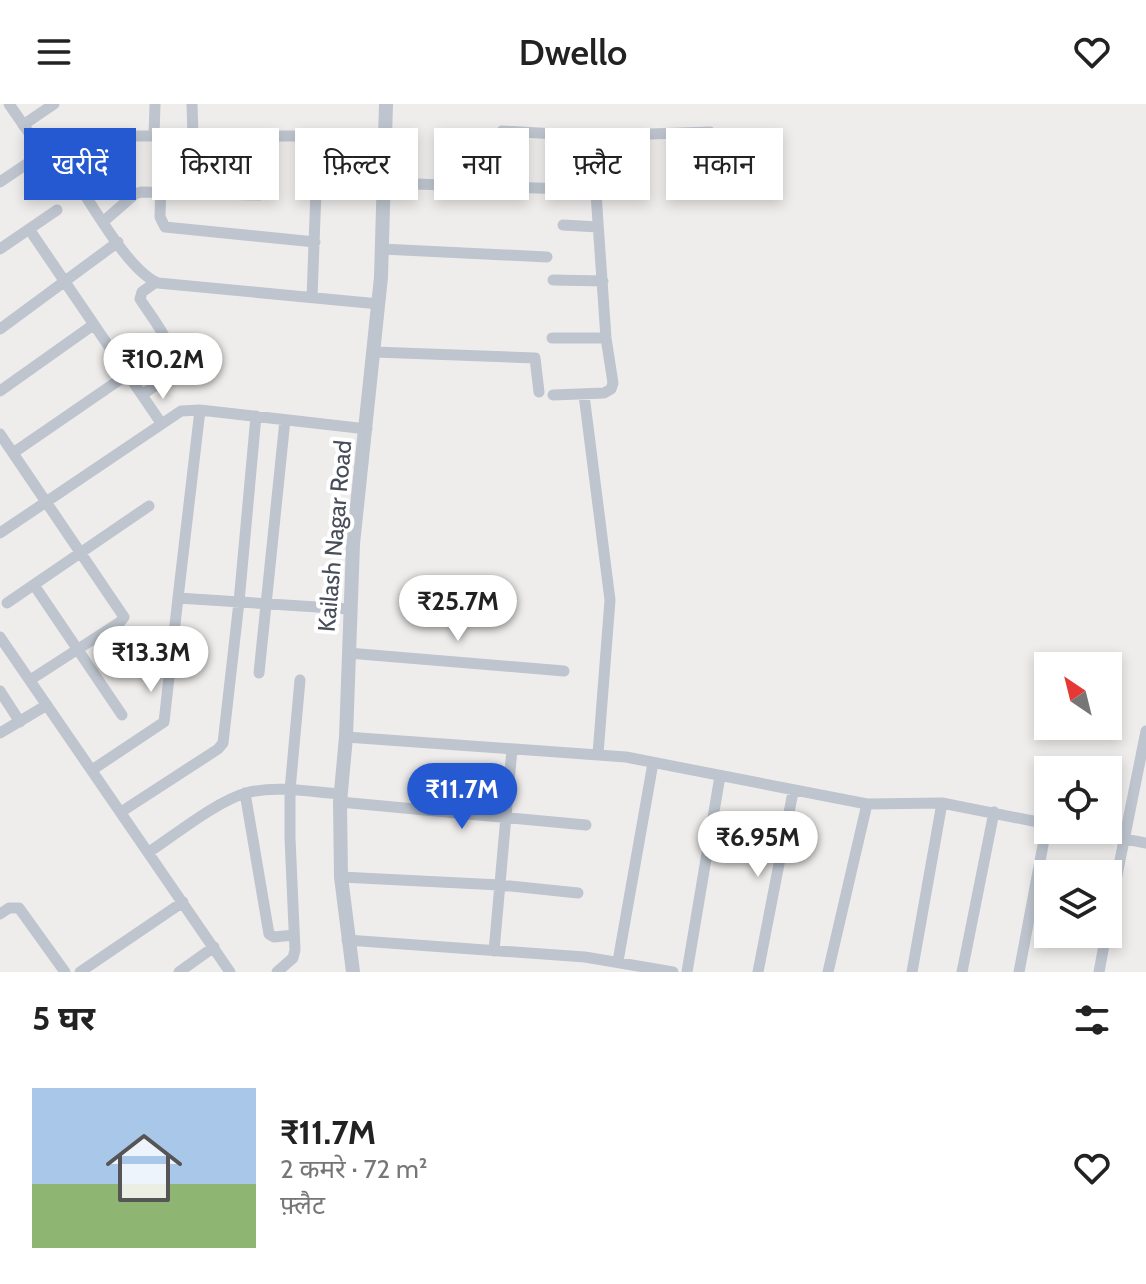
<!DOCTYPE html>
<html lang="hi">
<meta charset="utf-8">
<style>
:root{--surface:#fff;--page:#f2f2f2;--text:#222;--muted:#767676;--line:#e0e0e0;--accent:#2459d2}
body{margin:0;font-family:Cabin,"Noto Sans Devanagari",sans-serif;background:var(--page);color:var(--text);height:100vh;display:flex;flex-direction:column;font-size:30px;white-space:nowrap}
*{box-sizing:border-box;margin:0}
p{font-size:26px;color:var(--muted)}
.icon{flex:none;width:44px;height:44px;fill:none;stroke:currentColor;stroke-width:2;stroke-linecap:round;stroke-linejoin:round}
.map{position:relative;height:868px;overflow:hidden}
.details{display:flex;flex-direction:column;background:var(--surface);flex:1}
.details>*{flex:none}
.top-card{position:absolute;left:24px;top:24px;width:1098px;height:72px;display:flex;gap:16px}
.needle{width:52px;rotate:325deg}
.buttons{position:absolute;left:1034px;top:548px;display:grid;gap:16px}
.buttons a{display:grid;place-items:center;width:88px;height:88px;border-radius:0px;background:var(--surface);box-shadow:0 4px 12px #0003;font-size:40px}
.price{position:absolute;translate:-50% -68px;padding:0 18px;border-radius:28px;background:#fff;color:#222;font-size:26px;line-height:52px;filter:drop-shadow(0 2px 4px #0008)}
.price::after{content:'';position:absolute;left:50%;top:48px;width:24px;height:18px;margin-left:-12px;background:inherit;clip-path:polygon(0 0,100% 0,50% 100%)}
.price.current{background:var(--accent);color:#fff}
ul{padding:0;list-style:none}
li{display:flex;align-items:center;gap:24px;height:200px;padding:0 32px}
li+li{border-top:2px solid var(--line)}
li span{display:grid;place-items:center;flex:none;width:224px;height:160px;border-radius:0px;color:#555}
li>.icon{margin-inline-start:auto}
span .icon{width:96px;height:96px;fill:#fffc;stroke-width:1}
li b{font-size:34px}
h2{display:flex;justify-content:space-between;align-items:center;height:96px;padding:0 32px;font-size:34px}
.chip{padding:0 28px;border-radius:0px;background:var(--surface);box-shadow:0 4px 12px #0003;font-size:28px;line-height:72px}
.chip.current{background:var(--accent);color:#fff}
header{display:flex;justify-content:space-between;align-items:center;height:104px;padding:0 32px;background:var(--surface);font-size:36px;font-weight:600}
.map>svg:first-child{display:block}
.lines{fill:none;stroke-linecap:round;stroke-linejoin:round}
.minor{stroke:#bec5ce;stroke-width:11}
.tertiary{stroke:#bec5ce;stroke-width:14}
.labels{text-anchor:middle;stroke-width:8;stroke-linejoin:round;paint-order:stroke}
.street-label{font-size:24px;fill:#464d58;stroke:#fff}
</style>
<header><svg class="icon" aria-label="menu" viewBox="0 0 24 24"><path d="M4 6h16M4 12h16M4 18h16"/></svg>Dwello<svg class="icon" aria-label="heart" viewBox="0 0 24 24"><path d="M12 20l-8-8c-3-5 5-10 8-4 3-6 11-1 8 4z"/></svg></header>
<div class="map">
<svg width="1146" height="868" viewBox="0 0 1146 868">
<rect width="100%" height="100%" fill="#efedec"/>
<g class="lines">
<path class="minor" d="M9 0 43 49
M192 0 193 32
M23 21 54 0
M502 27 592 32 710 28
M154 32 155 0
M162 32 160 113 165 123 315 138
M71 70C91 98 128 167 158 179L379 200
M0 78 43 49 60 74 64 75 116 38 134 32H385
M386 79 594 86
M104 117 135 90 141 88 259 91
M563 121 598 123
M29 125 161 319
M0 145 57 106
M382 145 547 153
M553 176 603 177
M312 194 318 32
M0 225 118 138
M552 234H606
M375 248 535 254 539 288
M0 287 93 221
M142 291C150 285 161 279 168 271 184 250 151 213 140 195L142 188 156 178
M553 291 604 289 611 285 613 279 606 234 592 32
M584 291 610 496 598 650
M200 306 178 494 349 505
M0 330 124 513 120 518 30 576
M13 349 128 270
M0 429 181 307 200 306 367 325
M34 481 122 611
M7 499 149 402
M0 533 230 868
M348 549 564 567
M259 569 285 316
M0 587 20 618
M0 629 47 601
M346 633 626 653 867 700 942 699 1048 720
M92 666 164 618 178 494
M245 689 269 830 274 833 294 831
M340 698 586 721
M121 708 218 645 223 639 239 498 256 312
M1079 726 1146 739
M149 748C175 731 217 697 246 689 276 681 311 688 341 690
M341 773 500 781 578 789
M0 810 9 804H19L65 868
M1108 816 1146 627
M347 836 585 853 673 868
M494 847 512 645
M618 857 653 659
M80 868 183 798
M179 868 214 843
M277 868 293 854 295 846 290 734V686L300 576
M687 868 720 672
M758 868 793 688
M828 868 867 700
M912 868 942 699
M962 868 994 708
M1019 868 1047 720
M1099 868 1106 830"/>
<path class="tertiary" d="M353 868 341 773 340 698 346 633 353 440 381 173 386 0"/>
</g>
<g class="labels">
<g class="street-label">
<text transform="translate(335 432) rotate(-85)" y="8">Kailash Nagar Road</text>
</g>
</g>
</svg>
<div class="buttons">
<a><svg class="needle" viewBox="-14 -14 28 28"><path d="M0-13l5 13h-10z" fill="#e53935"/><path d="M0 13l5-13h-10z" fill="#767676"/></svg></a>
<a><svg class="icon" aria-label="locate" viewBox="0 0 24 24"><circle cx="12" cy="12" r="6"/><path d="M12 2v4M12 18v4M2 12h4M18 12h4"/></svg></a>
<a><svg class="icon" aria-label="layers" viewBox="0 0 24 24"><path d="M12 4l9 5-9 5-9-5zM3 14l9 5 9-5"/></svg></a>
</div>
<b class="price" style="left:163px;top:297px">₹10.2M</b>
<b class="price" style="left:458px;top:539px">₹25.7M</b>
<b class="price" style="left:151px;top:590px">₹13.3M</b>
<b class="price current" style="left:462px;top:727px">₹11.7M</b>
<b class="price" style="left:758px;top:775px">₹6.95M</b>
<div class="top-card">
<a class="chip current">खरीदें</a>
<a class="chip">किराया</a>
<a class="chip">फ़िल्टर</a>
<a class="chip">नया</a>
<a class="chip">फ़्लैट</a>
<a class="chip">मकान</a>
</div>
</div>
<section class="details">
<h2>5 घर<svg class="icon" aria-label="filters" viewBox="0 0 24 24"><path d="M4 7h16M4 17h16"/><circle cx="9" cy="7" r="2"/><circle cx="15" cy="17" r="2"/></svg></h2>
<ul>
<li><span style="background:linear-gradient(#a9c7e8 60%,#8fb573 0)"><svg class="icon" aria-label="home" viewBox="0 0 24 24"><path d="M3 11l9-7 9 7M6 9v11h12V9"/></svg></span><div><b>₹11.7M</b><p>2 कमरे · 72 m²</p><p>फ़्लैट</p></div><svg class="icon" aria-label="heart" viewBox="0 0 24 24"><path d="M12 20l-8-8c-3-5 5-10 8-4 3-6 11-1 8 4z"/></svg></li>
</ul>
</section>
